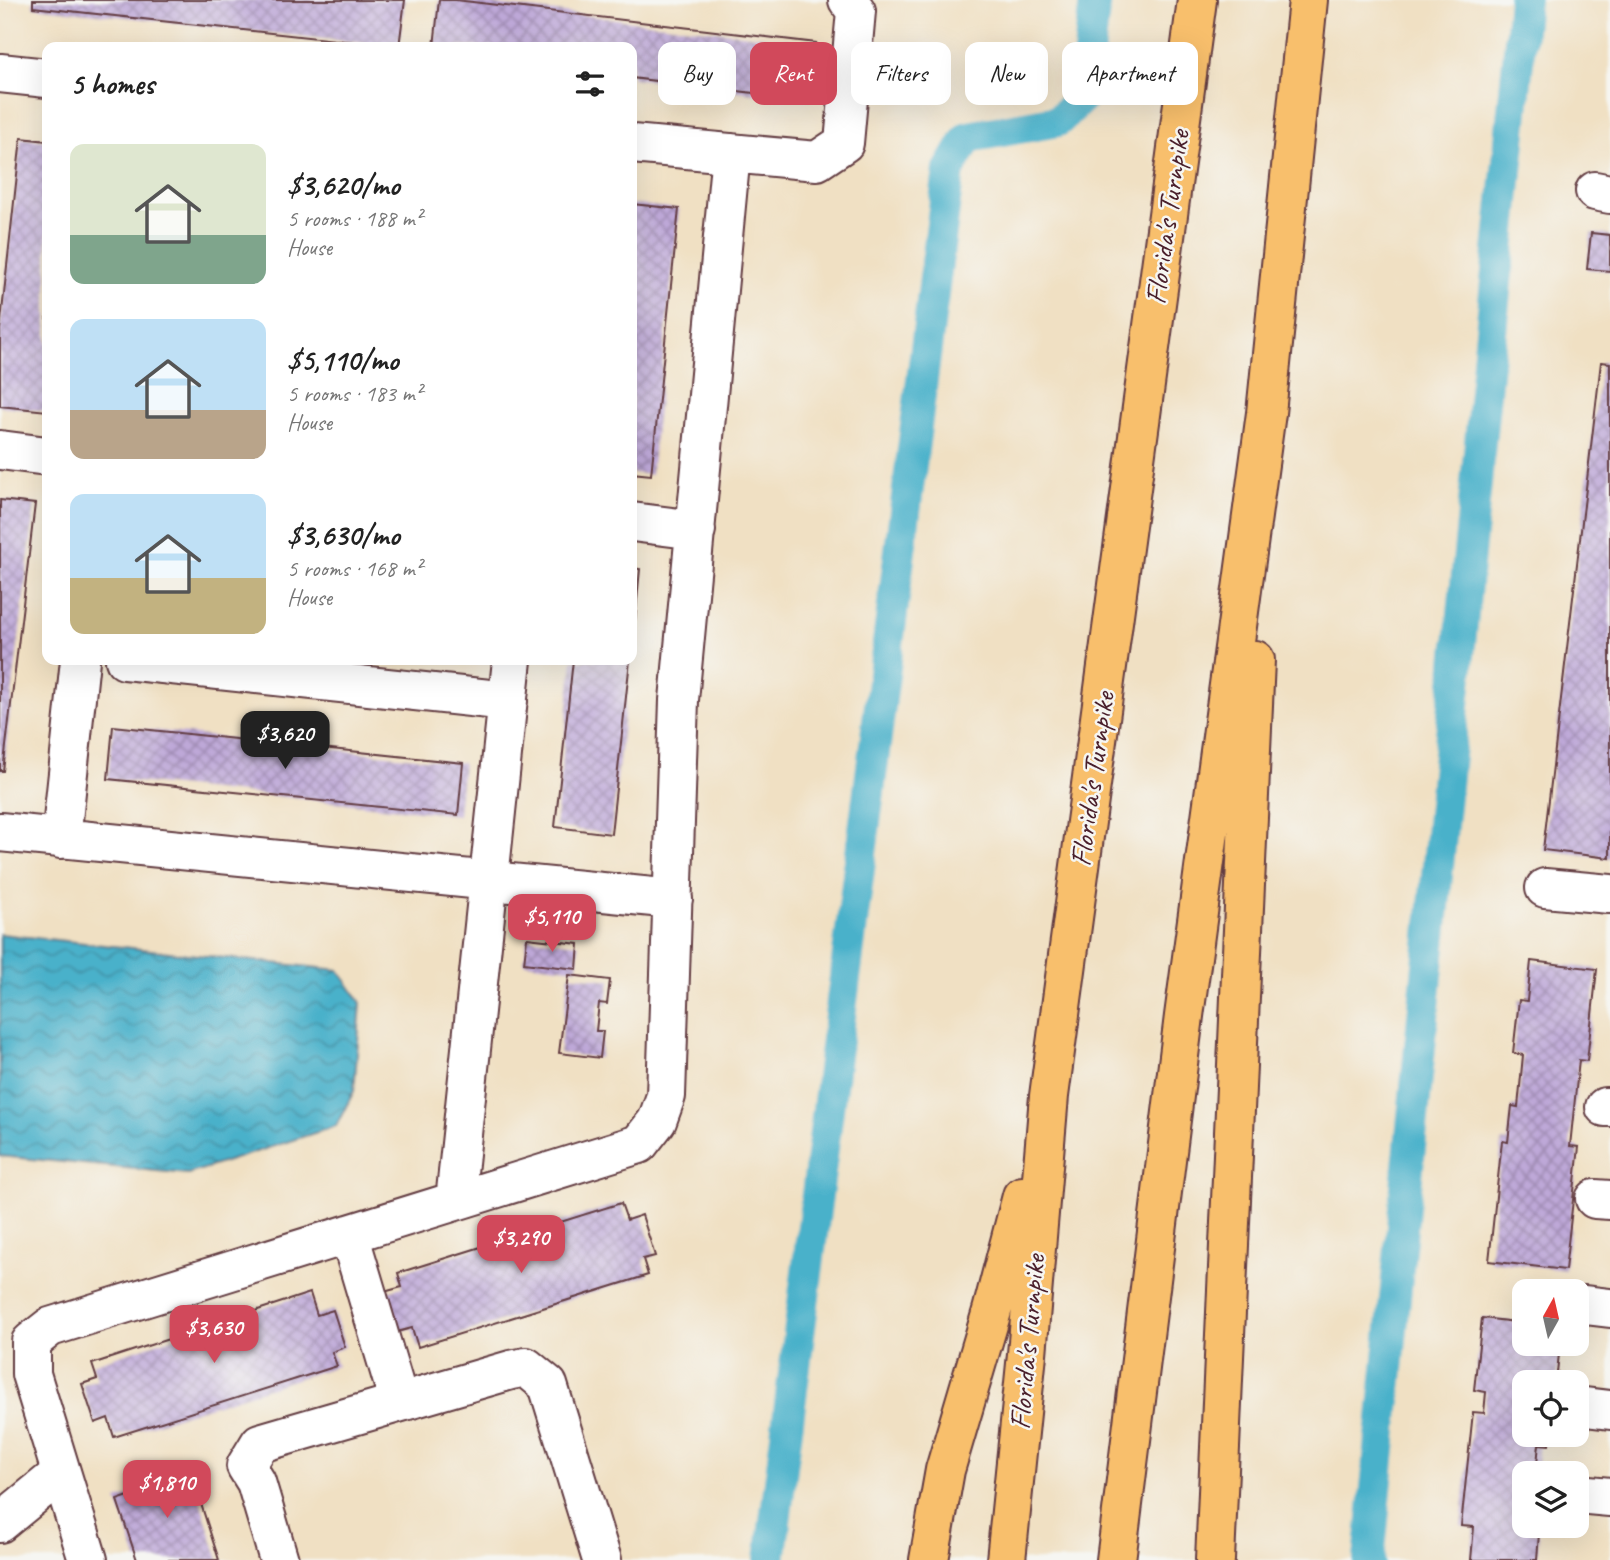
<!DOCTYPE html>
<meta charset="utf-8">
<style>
:root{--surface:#fff;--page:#f2f2f2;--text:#222;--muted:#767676;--accent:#d1495b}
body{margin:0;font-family:Caveat,sans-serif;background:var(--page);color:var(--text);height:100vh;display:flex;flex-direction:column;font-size:26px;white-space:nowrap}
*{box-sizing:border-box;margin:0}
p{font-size:23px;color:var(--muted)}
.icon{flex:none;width:38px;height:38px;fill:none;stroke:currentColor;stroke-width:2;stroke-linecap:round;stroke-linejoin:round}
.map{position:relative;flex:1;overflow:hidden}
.panel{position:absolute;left:42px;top:42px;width:595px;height:623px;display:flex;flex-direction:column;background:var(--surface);border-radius:14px;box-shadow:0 7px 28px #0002}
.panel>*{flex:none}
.hud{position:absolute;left:658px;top:42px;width:665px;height:63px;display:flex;gap:14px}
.needle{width:46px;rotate:8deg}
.controls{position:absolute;left:1512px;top:1279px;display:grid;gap:14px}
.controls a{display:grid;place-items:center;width:77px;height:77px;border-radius:14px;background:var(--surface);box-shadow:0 7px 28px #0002;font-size:35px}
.price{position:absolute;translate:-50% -60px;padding:0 16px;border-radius:14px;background:var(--accent);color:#fff;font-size:23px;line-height:46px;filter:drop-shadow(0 2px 4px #0008)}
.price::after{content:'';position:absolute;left:50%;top:42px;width:21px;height:16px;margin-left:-10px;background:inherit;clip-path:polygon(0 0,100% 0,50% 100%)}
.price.current{background:#222;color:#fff}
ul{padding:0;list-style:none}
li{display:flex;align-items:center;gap:21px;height:175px;padding:0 28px}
li span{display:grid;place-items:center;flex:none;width:196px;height:140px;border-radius:14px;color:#555}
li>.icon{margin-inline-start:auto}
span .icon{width:84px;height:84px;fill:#fffc;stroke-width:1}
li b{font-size:30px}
h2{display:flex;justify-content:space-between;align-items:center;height:84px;padding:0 28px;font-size:30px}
.pill{padding:0 24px;border-radius:14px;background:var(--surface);box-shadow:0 7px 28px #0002;font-size:24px;line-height:63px}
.pill.current{background:var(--accent);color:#fff}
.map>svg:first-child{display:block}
.water{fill:url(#water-waves);stroke:#4a687a;stroke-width:2}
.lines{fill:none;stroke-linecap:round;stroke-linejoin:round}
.canal{stroke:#4ab1ca;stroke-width:32}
.building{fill:url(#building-cross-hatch)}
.minor-casing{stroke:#633c42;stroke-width:42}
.highway-casing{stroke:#633c42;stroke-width:42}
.minor{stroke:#fff;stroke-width:38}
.highway{stroke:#f8bf6c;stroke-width:38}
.labels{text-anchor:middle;stroke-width:5;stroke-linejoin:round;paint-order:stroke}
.street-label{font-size:30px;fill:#4a1f2b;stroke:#f6f6f2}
</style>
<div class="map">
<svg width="1610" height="1560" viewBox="0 0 1610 1560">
<defs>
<pattern id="water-waves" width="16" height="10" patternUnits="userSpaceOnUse" patternTransform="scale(1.75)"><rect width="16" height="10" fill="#4ab1ca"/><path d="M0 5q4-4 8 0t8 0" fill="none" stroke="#408fa4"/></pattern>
<pattern id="building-cross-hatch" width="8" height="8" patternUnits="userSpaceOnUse" patternTransform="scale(1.75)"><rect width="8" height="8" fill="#bea8d8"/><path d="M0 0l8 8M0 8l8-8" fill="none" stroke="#9c88af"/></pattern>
</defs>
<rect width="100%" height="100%" fill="#f6f6f2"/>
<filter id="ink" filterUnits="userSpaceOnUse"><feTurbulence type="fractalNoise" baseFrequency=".0143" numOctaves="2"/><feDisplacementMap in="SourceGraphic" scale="14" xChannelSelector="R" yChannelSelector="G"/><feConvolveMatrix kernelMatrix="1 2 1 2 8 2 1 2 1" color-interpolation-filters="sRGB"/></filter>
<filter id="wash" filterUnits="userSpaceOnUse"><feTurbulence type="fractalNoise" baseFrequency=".00686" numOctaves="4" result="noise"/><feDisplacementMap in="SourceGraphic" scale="28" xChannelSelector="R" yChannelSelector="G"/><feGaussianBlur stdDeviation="1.57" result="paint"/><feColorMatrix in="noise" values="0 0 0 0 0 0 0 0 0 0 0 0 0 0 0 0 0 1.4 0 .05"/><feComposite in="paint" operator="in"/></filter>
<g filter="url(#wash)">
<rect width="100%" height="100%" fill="#f0e0c3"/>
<path class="water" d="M0 934 339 970 361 1003 354 1091 336 1126 188 1174 0 1156Z"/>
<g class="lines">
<path class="canal" d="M770 1560 949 170 968 137 1058 121 1084 96 1095 0
M1369 1560 1524 0"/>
</g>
<g id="blocks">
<path class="building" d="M33 0H405L399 47 33 7Z
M439 0H456L816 43 810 100 632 78V47H434Z
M21 138 47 141V411L0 406V330Z
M632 204 679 209 651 475 632 473Z
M1591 233 1610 235V271L1587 269Z
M1601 362 1610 363V858L1543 850Z
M0 500 35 504 3 771H0Z
M632 568 640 569 634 631H632Z
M573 660H630L611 834 555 827Z
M113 726 463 763 458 815 108 779Z
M527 938 579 944 577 969 524 963Z
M1531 961 1597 969 1587 1061 1579 1060 1570 1146 1579 1147 1565 1270 1489 1261 1502 1141 1508 1142 1512 1106 1518 1107 1523 1055 1513 1053 1519 1000 1527 1001Z
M569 975 610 980 607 1004 599 1003 596 1031H603L600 1058 559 1053Z
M621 1203 627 1220 642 1215 655 1256 643 1259 648 1275 418 1347 412 1328 397 1332 384 1292 402 1287 398 1273Z
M310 1293 317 1315 333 1310 345 1347 332 1352 337 1366 114 1437 108 1418 95 1423 82 1384 97 1379 92 1364Z
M1482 1318 1524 1323V1344H1560L1556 1382H1524V1435H1550L1549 1445 1539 1444 1536 1474H1524V1526H1530V1532L1539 1533 1537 1560H1471L1474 1527 1461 1526 1473 1412 1484 1413 1486 1392 1474 1390Z
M174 1466 180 1484 193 1479 219 1560H137L117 1500 140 1492 136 1479Z"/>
</g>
</g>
<g filter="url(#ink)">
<use href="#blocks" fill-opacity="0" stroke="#633c42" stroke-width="2"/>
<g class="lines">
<g class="minor-casing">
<path id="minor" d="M0 73 47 78
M632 144 817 161 844 143 856 11 848 0
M1595 191 1610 194
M0 450 47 456
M632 522 696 530
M125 660 508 701
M0 832 673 899
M61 839 80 660
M1545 888 1610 894
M1605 1107H1610
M1595 1199 1610 1200
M455 1201 512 660
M349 1234 399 1402
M1585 1305 1610 1308
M1577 1406 1610 1410
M1577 1494 1610 1497
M0 1523 61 1473
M88 1560 31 1374V1342L50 1327 639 1144 657 1121 666 1096 679 700 731 153
M279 1560 256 1482 246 1466 260 1443 511 1370 526 1367 548 1385 602 1560"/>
</g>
<g class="highway-casing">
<path id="highway" d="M929 1560 945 1470 992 1311 1022 1196
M1006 1560 1027 1354 1049 1096 1197 0
M1116 1560 1184 1016 1266 413 1308 0
M1215 1560 1255 660"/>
</g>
<use href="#minor" class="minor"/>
<use href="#highway" class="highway"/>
</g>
</g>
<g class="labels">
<g class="street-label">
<text transform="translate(1167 217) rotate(-82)" y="10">Florida's Turnpike</text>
<text transform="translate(1092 779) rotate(-82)" y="10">Florida's Turnpike</text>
<text transform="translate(1027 1342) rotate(-85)" y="10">Florida's Turnpike</text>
</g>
</g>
</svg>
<div class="controls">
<a><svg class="needle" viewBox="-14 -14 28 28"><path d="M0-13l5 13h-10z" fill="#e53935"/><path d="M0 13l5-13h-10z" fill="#767676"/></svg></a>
<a><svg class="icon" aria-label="locate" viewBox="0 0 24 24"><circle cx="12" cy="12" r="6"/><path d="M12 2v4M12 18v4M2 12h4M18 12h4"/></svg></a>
<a><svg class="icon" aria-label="layers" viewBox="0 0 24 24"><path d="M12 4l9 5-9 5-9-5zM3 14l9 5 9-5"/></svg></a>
</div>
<b class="price current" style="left:285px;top:771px">$3,620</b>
<b class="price" style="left:552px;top:954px">$5,110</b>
<b class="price" style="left:521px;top:1275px">$3,290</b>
<b class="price" style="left:214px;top:1365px">$3,630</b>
<b class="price" style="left:167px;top:1520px">$1,810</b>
<div class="hud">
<a class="pill">Buy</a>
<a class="pill current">Rent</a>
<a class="pill">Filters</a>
<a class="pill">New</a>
<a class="pill">Apartment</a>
</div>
<section class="panel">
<h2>5 homes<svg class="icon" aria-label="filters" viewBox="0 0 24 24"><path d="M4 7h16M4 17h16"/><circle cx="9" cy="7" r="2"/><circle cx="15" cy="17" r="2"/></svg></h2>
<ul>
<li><span style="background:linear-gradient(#dfe7d0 65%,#7fa58c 0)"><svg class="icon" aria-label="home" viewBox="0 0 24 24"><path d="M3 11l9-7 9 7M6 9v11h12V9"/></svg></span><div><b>$3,620/mo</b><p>5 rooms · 188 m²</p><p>House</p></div></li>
<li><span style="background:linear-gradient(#bfe0f5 65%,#b9a48a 0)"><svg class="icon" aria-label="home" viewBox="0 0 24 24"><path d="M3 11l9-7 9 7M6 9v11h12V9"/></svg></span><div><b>$5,110/mo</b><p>5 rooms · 183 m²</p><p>House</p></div></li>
<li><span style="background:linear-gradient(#bfe0f5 60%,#c2b280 0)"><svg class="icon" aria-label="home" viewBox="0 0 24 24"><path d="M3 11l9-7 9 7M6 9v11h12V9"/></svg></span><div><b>$3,630/mo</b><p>5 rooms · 168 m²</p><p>House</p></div></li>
</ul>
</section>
</div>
